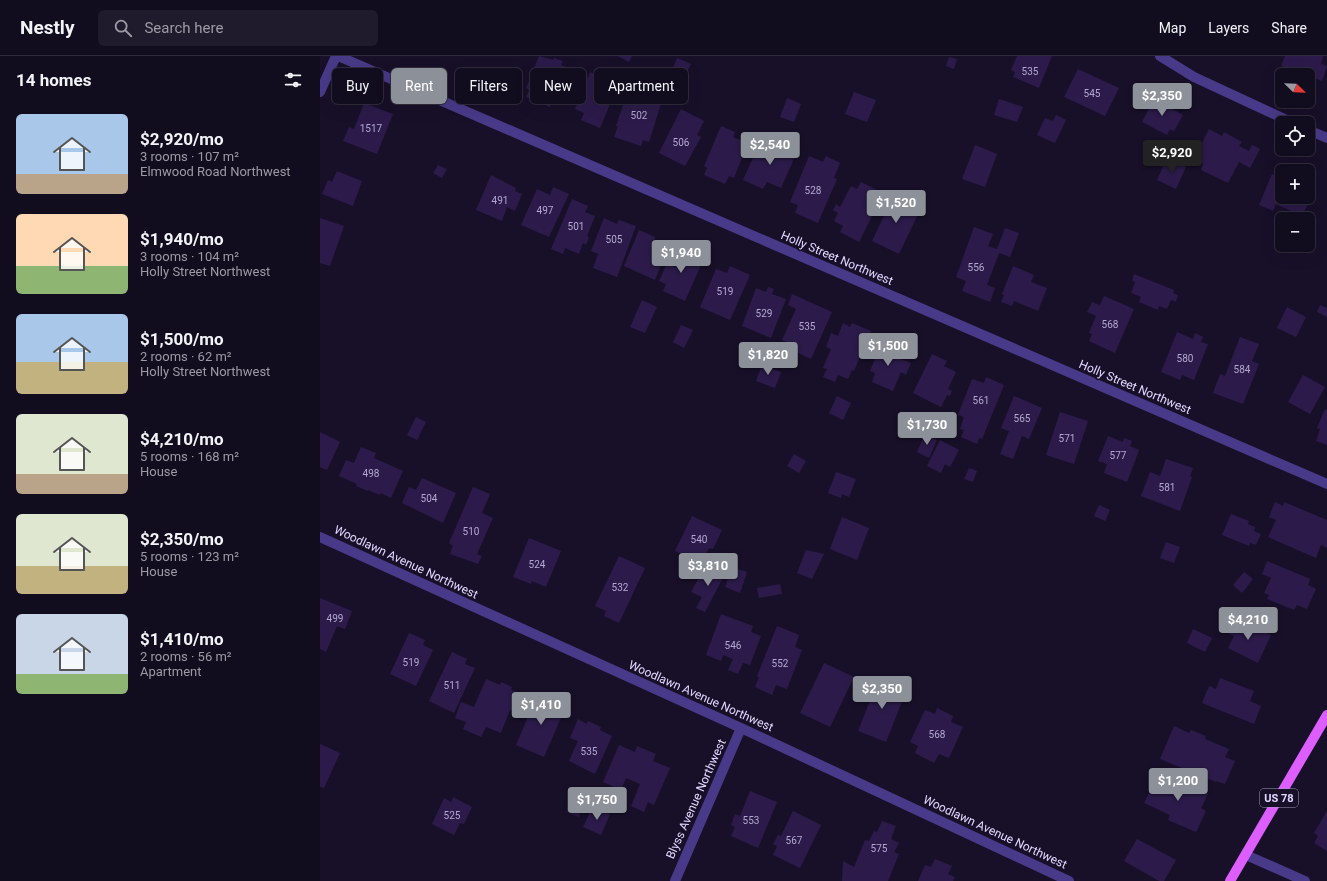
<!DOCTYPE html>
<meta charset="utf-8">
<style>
:root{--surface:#120c1f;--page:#1f1a2c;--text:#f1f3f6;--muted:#9c9ba4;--line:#312c3d;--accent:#8c9099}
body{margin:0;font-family:Roboto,sans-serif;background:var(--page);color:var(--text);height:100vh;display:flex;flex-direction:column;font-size:15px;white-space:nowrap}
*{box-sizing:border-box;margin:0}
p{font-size:13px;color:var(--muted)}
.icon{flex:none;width:22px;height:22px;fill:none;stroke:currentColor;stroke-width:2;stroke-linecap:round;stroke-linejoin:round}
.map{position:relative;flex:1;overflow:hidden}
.sheet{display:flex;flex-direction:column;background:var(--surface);width:320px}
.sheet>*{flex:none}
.banner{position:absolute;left:12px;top:12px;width:380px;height:36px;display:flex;gap:8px}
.needle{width:26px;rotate:113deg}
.fabs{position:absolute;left:955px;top:12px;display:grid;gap:8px}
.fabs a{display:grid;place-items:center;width:40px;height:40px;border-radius:6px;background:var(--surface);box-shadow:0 4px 16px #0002,0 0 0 1px var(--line);font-size:20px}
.price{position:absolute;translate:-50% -34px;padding:0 9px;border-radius:4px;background:var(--accent);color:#fff;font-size:13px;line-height:26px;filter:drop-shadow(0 1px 2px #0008)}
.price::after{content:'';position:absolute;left:50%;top:24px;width:12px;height:9px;margin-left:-6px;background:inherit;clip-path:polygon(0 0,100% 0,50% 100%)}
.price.active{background:#222;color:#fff}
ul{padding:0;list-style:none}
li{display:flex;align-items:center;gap:12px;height:100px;padding:0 16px}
li span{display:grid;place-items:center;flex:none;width:112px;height:80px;border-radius:6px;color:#555}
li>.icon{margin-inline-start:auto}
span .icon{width:48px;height:48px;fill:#fffc;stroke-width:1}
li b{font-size:17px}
h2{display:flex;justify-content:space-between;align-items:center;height:48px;padding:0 16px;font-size:17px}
.tag{padding:0 14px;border-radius:6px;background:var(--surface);box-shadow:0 4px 16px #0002,0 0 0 1px var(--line);font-size:14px;line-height:36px}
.tag.active{background:var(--accent);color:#fff}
header{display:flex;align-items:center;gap:24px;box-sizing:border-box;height:56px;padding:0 20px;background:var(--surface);border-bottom:1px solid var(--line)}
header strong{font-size:19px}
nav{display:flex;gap:22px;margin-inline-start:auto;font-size:14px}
.search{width:280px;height:36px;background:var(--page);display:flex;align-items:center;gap:10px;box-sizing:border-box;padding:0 14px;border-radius:6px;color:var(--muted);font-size:15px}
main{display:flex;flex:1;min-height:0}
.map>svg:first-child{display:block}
.building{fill:#2c1b4a}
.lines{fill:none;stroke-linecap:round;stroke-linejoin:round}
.minor{stroke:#493a89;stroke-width:10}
.major{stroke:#dc5eff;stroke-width:10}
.labels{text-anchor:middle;stroke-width:3.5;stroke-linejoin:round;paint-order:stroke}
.number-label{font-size:10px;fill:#b4a8d2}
.shield{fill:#181029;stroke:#a59bbf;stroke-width:1}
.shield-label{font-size:11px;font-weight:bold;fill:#e2d7ff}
.street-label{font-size:12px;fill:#e2d7ff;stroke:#181029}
</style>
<header>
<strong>Nestly</strong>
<div class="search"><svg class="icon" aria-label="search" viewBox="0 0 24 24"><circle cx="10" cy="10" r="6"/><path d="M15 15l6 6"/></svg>Search here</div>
<nav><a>Map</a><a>Layers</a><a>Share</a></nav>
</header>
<main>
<section class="sheet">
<h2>14 homes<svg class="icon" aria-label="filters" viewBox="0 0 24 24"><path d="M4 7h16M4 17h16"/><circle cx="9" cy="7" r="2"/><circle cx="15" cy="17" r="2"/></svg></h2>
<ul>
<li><span style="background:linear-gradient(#a9c7e8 75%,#b9a48a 0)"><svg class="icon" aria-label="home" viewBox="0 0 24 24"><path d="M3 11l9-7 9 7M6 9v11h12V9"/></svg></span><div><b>$2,920/mo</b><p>3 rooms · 107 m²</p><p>Elmwood Road Northwest</p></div></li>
<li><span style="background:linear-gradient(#ffd9b3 65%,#8fb573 0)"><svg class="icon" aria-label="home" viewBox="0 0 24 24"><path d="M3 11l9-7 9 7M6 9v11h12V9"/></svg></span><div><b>$1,940/mo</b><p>3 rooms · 104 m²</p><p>Holly Street Northwest</p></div></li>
<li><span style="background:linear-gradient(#a9c7e8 60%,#c2b280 0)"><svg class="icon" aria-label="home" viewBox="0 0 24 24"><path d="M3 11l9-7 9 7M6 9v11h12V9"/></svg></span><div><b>$1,500/mo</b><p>2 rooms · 62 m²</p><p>Holly Street Northwest</p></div></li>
<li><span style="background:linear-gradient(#dfe7d0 75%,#b9a48a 0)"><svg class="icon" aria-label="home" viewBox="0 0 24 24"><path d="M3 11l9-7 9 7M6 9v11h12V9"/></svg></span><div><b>$4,210/mo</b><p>5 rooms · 168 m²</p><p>House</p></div></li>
<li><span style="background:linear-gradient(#dfe7d0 65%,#c2b280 0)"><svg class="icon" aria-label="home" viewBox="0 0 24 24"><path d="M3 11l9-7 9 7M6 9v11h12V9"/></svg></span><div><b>$2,350/mo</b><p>5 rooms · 123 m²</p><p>House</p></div></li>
<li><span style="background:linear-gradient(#c9d6e8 75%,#8fb573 0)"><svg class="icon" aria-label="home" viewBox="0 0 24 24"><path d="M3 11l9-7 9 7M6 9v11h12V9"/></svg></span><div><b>$1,410/mo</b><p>2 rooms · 56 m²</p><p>Apartment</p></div></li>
</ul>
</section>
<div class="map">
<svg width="1007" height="825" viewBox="0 0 1007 825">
<rect width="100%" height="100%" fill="#181029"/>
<path class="building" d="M219 0 233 4 234 2 243 5 241 9 251 13 238 46 233 44 230 51 206 41 209 34 206 32Z
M298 0H312L309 6Z
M697 0H732L719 32 693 21 695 16 691 14Z
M965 0H1003L1001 8 1007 10 1002 25 961 10Z
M629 1 637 3 634 13 626 10Z
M357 2 371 8 363 25 350 20Z
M758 13 799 32 785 60 744 41Z
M270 16 298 29 280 72 261 64 264 57 255 53Z
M308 34 323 39 324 35 341 41 339 47 341 48 329 86 323 84 321 90 294 81 298 70H296Z
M534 36 556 44 547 66 525 58Z
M836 39 842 42 840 46 863 59 854 75 850 73 847 79 822 66Z
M467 42 481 48 474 66 460 61Z
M679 43 703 51 697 66 674 59Z
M44 47 73 58 57 98 23 85 29 71 34 73Z
M361 53 384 65 377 79 381 81 365 110 339 97Z
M736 59 746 64 735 87 717 79 725 62 733 65Z
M401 70 415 76 413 81 428 87 414 122 409 120 405 128 384 119 387 112 384 110Z
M889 73 902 80 904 76 922 86 919 90 929 95 932 89 940 93 930 112 919 106 908 127 881 114 883 108 874 103Z
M440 86 460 95 464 87 478 94 461 132 447 126 443 133 423 124Z
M655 89 677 98 665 131 642 123Z
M489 100 503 106 506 100 520 107 514 122 517 123 498 167 475 157 478 149 470 146Z
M847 102 866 111 856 133 837 124Z
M118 109 127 113 122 122 113 117Z
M17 115 42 125 33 150 2 138 8 124 12 126Z
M952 118 962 123V141H986L984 146 988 148 982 160 956 148 953 155 939 149Z
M171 119 196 132 195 135 202 138 195 155 187 151 182 165 156 154Z
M541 126 561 136 559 141 561 142 539 186 520 176 523 170 514 165 518 157 513 154 516 148 520 151 531 130 537 133Z
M233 131 249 138 229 181 201 169 217 133 230 139Z
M574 139 601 152 579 198 552 185Z
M252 143 268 150 265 156 275 160 267 180 269 181 266 189 263 187 259 198 245 192 243 198 231 193Z
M0 162 24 170 10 210 0 207Z
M284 162 297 168 299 164 316 170 297 221 273 212 278 198 271 195Z
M654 171 673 178 668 190 677 193 685 172 699 177 690 201 679 197 667 229 675 232 670 246 642 235 646 225 636 221Z
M319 174 335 181 334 186 348 192 335 224 304 210Z
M367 194 384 202 365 245 343 235 346 228 339 225 352 196 364 201Z
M410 210 430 219 410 264 380 251 396 213 407 217Z
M693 210 714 219 711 226 727 232 718 255 694 245 692 250 681 246 684 239 682 238Z
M814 218 854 234 853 237 858 239 856 246 851 244 847 253 839 250 838 254 819 246 821 241 811 237 815 226 812 225Z
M448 231 454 233 452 238 466 243 451 282 422 270 436 232 446 236Z
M472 238 512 256 491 303 465 291 466 286 462 284 476 253 468 249Z
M784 240 814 253 795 297 769 285 772 278 769 277 776 260 767 256 772 246 780 249Z
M322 244 337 251 325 277 310 271Z
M1000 249 1007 252V261L997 256Z
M967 251 986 261 976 281 957 272Z
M523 267 530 271 532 267 551 275 534 315 532 314 528 323 518 319 515 326 503 321 507 313 503 312 511 293 506 291 511 277 518 280Z
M361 269 373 274 364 292 353 286Z
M857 276 873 283 875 277 883 281 881 286 888 288 874 324 862 319 860 324 841 316Z
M920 281 939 288 932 305 939 308 923 348 893 337 900 318 905 320Z
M562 285 579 292 576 301 591 307 586 319 581 316 573 335 552 326 555 317 550 315Z
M612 298 627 305 624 310 636 316 628 333 632 335 630 340 627 339 621 351 593 337Z
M442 309 461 316 455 332 436 325Z
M983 319 1005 331 990 358 968 346Z
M666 321 684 329 662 383 659 382 657 388 641 381 644 374 640 373 644 361 638 359 652 323 664 327Z
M517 340 531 347 523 364 509 357Z
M694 340 722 352 709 383 702 380 693 403 680 398 689 375 681 372Z
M1005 353 1007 354V389L996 385 1000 373 997 372Z
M740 356 768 365 754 408 726 399Z
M96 361 106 366 97 384 87 379Z
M0 376 20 386 7 414 0 411Z
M605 378 617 384 609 402 597 396Z
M788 380 803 386 804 382 812 385 810 390 819 394 807 426 784 417 787 408 778 405Z
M620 384 639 394 630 411 625 408 621 417 607 410Z
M41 391 56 397 54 402 83 415 71 442 61 437 60 439 48 434V435L36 430 37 428 19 420 26 404 34 407Z
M474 398 486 405 479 417 467 410Z
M846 403 873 412 870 420 872 421 860 455 821 440 830 416 840 420Z
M649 412 657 415 653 426 644 423Z
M516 416 536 423 529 441 522 438 521 442 508 437Z
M102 422 136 437 123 467 82 447 89 431 96 434Z
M153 431 170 438 162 457 173 462 157 498 162 500 158 508 130 498 133 490 129 487Z
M955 446 963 450 964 446 1007 464V492L1001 489 996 502 948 481 956 464 949 461Z
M779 449 790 454 785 465 774 460Z
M911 458 929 465 928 468 935 471 934 475 941 478 936 489 930 487 929 490 902 479Z
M372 460 402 474 393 493 389 492 379 513 362 505 364 499 355 495Z
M522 461 549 472 537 504 510 493Z
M209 482 241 495 226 531 212 525 211 528 193 521Z
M846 486 860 491 854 507 840 502Z
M486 494 504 498 492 523 477 517Z
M299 500 325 512 299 567 284 560 286 555 275 550Z
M947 505 990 523 988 529 996 533 987 553 977 549 974 554 947 543 949 539 944 537 951 522 942 518Z
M394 510 406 516 385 556 376 552 382 541 371 536 383 514 390 518Z
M412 511 427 516 420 537 405 531Z
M924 516 933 523 922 537 913 529Z
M460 528 462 538 439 542 437 532Z
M0 542 32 555 25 573 17 570 6 596 0 593Z
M401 558 433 570 431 576 441 580 430 609 423 607 418 618 408 614 413 603 403 599 401 605 386 599Z
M912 566 920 570 923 566 951 579 938 607 908 592 914 580 907 577Z
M457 570 479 579 475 591 482 594 467 633 456 629 452 639 435 631 439 621 437 620Z
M873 573 892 582 885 596 867 587Z
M89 577 105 584 103 589 113 594 96 630 70 618Z
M132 596 147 603 145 608 155 612 134 657 109 645Z
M504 607 534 621 510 671 480 657Z
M559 622 587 633 566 686 538 675Z
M900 622 934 635 930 645 941 650 934 668 882 647 889 630 896 633Z
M166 623 180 629 181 626 192 631 191 634 203 639 196 656 190 654 181 677 166 671 161 681 143 673 146 666 135 662 141 646 154 651Z
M226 641 246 650 224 701 196 689 215 644 223 647Z
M617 652 633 660 631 666 643 671 629 702 619 698 614 707 595 697 598 690 590 686 605 654 615 658Z
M258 663 267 668 268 665 281 671 280 674 292 680 275 718 249 705 258 685 250 682Z
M854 670 869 677 871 674 886 680 885 683 909 693 905 701 915 705 905 728 896 725V726L840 703Z
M0 688 20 697 4 732 0 731Z
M299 689 315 696 317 690 336 698 333 705 350 712 334 749 328 746 324 756 311 750 320 728 306 722 301 734 283 726Z
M838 718 855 727 863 729 864 727 888 738 881 752 886 755 876 776 848 764 850 759 824 747Z
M430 735 457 746 438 792 411 780 415 771 411 769 415 758 420 760Z
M133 741 152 751 144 768 140 767 134 779 112 768 124 742 131 746Z
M251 745 263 749 259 761 246 756Z
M273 750 290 758 281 779 263 771Z
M473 755 501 769 480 812 453 799 457 790 453 788 458 779 461 780Z
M1007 755V795L994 787 998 780 994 777Z
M562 765 576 770 571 783 579 787 574 796 579 798 568 825H522L523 805 534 811 545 784 549 785 554 775 557 776Z
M817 783 856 804 844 825H839L804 805Z
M615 803 632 810 628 818 635 821 633 825H598L605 809 611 811Z"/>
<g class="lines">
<path class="minor" d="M18 0 1007 428
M840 0 874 21 973 67
M0 36 16 0
M988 74 1007 82
M0 481 421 672 749 825
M926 799 985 825
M355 825 421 672"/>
<path class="major" d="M910 825 1007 659"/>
</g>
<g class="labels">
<g class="number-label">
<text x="710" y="19">535</text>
<text x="772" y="41">545</text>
<text x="319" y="63">502</text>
<text x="51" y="76">1517</text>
<text x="361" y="90">506</text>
<text x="493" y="138">528</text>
<text x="180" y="148">491</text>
<text x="225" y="158">497</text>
<text x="256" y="174">501</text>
<text x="294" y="187">505</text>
<text x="656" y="215">556</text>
<text x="405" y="239">519</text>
<text x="444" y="261">529</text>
<text x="790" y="272">568</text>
<text x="487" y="274">535</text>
<text x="865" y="306">580</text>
<text x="922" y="317">584</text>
<text x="661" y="348">561</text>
<text x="702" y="366">565</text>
<text x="747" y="386">571</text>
<text x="798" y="403">577</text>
<text x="51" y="421">498</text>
<text x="847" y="435">581</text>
<text x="109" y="446">504</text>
<text x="151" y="479">510</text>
<text x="379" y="487">540</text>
<text x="217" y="512">524</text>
<text x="300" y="535">532</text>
<text x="15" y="566">499</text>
<text x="413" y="593">546</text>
<text x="91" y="610">519</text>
<text x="460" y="611">552</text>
<text x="132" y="633">511</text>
<text x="617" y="682">568</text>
<text x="269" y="699">535</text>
<text x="132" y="763">525</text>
<text x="431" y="768">553</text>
<text x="474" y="788">567</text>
<text x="559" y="796">575</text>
</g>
<rect class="shield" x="940" y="733" width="38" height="18" rx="3"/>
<g class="shield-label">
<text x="959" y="746">US 78</text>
</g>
<g class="street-label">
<text transform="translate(517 202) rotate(23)" y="4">Holly Street Northwest</text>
<text transform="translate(815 331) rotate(23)" y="4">Holly Street Northwest</text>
<text transform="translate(86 506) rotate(25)" y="4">Woodlawn Avenue Northwest</text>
<text transform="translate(381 640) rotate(24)" y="4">Woodlawn Avenue Northwest</text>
<text transform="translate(376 743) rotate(-66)" y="4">Blyss Avenue Northwest</text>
<text transform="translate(675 776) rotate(25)" y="4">Woodlawn Avenue Northwest</text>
</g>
</g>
</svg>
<div class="fabs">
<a><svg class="needle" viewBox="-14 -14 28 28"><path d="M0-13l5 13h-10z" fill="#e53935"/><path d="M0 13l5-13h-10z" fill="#9c9ba4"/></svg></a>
<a><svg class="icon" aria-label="locate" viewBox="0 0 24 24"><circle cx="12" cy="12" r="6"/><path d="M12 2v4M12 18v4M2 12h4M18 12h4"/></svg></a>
<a>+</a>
<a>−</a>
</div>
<b class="price" style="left:842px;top:61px">$2,350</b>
<b class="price" style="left:450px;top:110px">$2,540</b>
<b class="price active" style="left:852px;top:118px">$2,920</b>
<b class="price" style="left:576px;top:168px">$1,520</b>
<b class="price" style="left:361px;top:218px">$1,940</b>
<b class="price" style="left:568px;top:311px">$1,500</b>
<b class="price" style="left:448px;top:320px">$1,820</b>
<b class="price" style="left:607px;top:390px">$1,730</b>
<b class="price" style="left:388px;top:531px">$3,810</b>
<b class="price" style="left:928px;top:585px">$4,210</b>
<b class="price" style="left:562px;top:654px">$2,350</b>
<b class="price" style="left:221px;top:670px">$1,410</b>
<b class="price" style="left:858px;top:746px">$1,200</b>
<b class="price" style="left:277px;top:765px">$1,750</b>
<div class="banner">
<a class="tag">Buy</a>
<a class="tag active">Rent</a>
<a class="tag">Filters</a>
<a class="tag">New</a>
<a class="tag">Apartment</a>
</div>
</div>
</main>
